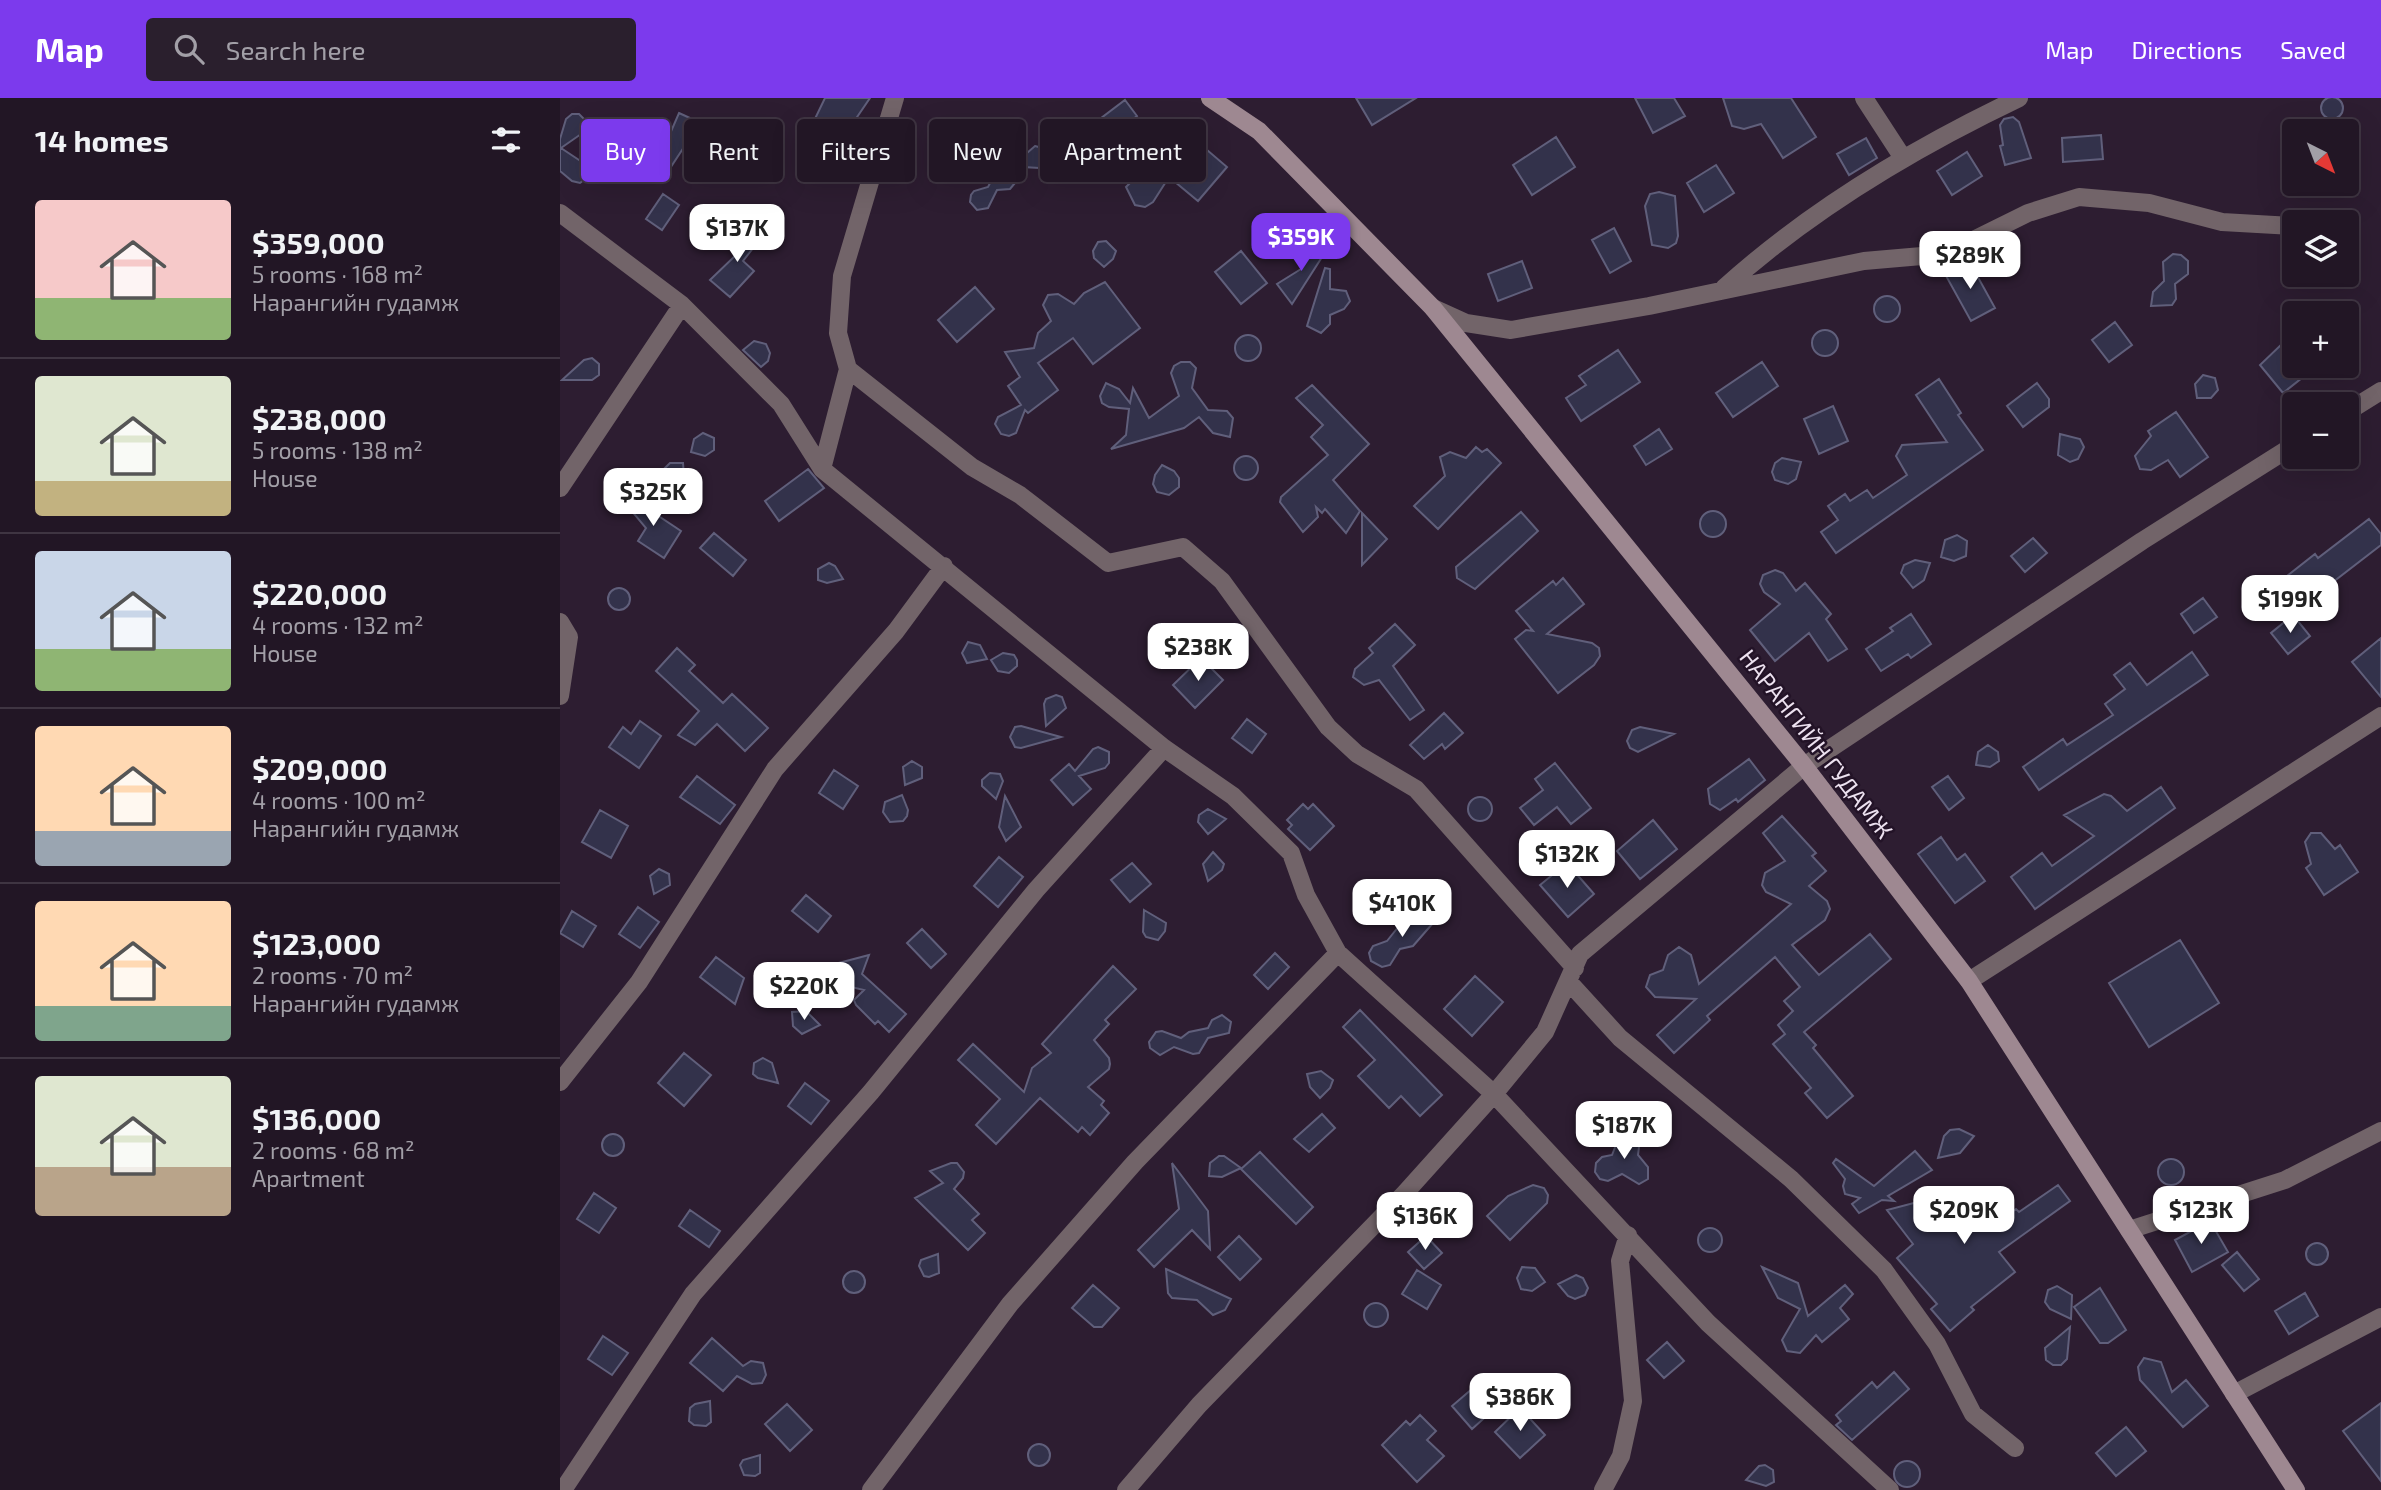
<!DOCTYPE html>
<meta charset="utf-8">
<style>
:root{--surface:#221625;--page:#2a1f2d;--text:#f1f3f6;--muted:#a29fa7;--line:#3f3542;--accent:#7c3aed}
body{margin:0;font-family:"Exo 2",sans-serif;background:var(--page);color:var(--text);height:100vh;display:flex;flex-direction:column;font-size:26px;white-space:nowrap}
*{box-sizing:border-box;margin:0}
p{font-size:23px;color:var(--muted)}
.icon{flex:none;width:38px;height:38px;fill:none;stroke:currentColor;stroke-width:2;stroke-linecap:round;stroke-linejoin:round}
.map{position:relative;flex:1;overflow:hidden}
.sheet{display:flex;flex-direction:column;background:var(--surface);width:560px}
.sheet>*{flex:none}
.banner{position:absolute;left:21px;top:21px;width:665px;height:63px;display:flex;gap:14px}
.needle{width:46px;rotate:138deg}
.controls{position:absolute;left:1722px;top:21px;display:grid;gap:14px}
.controls a{display:grid;place-items:center;width:77px;height:77px;border-radius:7px;background:var(--surface);box-shadow:0 7px 28px #0002,0 0 0 2px var(--line);font-size:35px}
.price{position:absolute;translate:-50% -60px;padding:0 16px;border-radius:14px;background:#fff;color:#222;font-size:23px;line-height:46px;filter:drop-shadow(0 2px 4px #0008)}
.price::after{content:'';position:absolute;left:50%;top:42px;width:21px;height:16px;margin-left:-10px;background:inherit;clip-path:polygon(0 0,100% 0,50% 100%)}
.price.selected{background:var(--accent);color:#fff}
ul{padding:0;list-style:none}
li{display:flex;align-items:center;gap:21px;height:175px;padding:0 35px}
li+li{border-top:2px solid var(--line)}
li span{display:grid;place-items:center;flex:none;width:196px;height:140px;border-radius:7px;color:#555}
li>.icon{margin-inline-start:auto}
span .icon{width:84px;height:84px;fill:#fffc;stroke-width:1}
li b{font-size:30px}
h2{display:flex;justify-content:space-between;align-items:center;height:84px;padding:0 35px;font-size:30px}
.pill{padding:0 24px;border-radius:7px;background:var(--surface);box-shadow:0 7px 28px #0002,0 0 0 2px var(--line);font-size:24px;line-height:63px}
.pill.selected{background:var(--accent);color:#fff}
header{display:flex;align-items:center;gap:42px;box-sizing:border-box;height:98px;padding:0 35px;background:var(--accent);color:#fff}
header strong{font-size:33px}
nav{display:flex;gap:38px;margin-inline-start:auto;font-size:24px}
.search{width:490px;height:63px;background:var(--page);display:flex;align-items:center;gap:18px;box-sizing:border-box;padding:0 24px;border-radius:7px;color:var(--muted);font-size:26px}
main{display:flex;flex:1;min-height:0}
.map>svg:first-child{display:block}
.building{fill:#33324b;stroke:#605f7b;stroke-width:2}
.lines{fill:none;stroke-linecap:round;stroke-linejoin:round}
.street{stroke:#726469;stroke-width:18}
.secondary{stroke:#9e8891;stroke-width:18}
.labels{text-anchor:middle;stroke-width:5;stroke-linejoin:round;paint-order:stroke}
.street-label{font-size:23px;fill:#ede2f0;stroke:#231327}
</style>
<header>
<strong>Map</strong>
<div class="search"><svg class="icon" aria-label="search" viewBox="0 0 24 24"><circle cx="10" cy="10" r="6"/><path d="M15 15l6 6"/></svg>Search here</div>
<nav><a>Map</a><a>Directions</a><a>Saved</a></nav>
</header>
<main>
<section class="sheet">
<h2>14 homes<svg class="icon" aria-label="filters" viewBox="0 0 24 24"><path d="M4 7h16M4 17h16"/><circle cx="9" cy="7" r="2"/><circle cx="15" cy="17" r="2"/></svg></h2>
<ul>
<li><span style="background:linear-gradient(#f6c9c9 70%,#8fb573 0)"><svg class="icon" aria-label="home" viewBox="0 0 24 24"><path d="M3 11l9-7 9 7M6 9v11h12V9"/></svg></span><div><b>$359,000</b><p>5 rooms · 168 m²</p><p>Нарангийн гудамж</p></div></li>
<li><span style="background:linear-gradient(#dfe7d0 75%,#c2b280 0)"><svg class="icon" aria-label="home" viewBox="0 0 24 24"><path d="M3 11l9-7 9 7M6 9v11h12V9"/></svg></span><div><b>$238,000</b><p>5 rooms · 138 m²</p><p>House</p></div></li>
<li><span style="background:linear-gradient(#c9d6e8 70%,#8fb573 0)"><svg class="icon" aria-label="home" viewBox="0 0 24 24"><path d="M3 11l9-7 9 7M6 9v11h12V9"/></svg></span><div><b>$220,000</b><p>4 rooms · 132 m²</p><p>House</p></div></li>
<li><span style="background:linear-gradient(#ffd9b3 75%,#9aa5b1 0)"><svg class="icon" aria-label="home" viewBox="0 0 24 24"><path d="M3 11l9-7 9 7M6 9v11h12V9"/></svg></span><div><b>$209,000</b><p>4 rooms · 100 m²</p><p>Нарангийн гудамж</p></div></li>
<li><span style="background:linear-gradient(#ffd9b3 75%,#7fa58c 0)"><svg class="icon" aria-label="home" viewBox="0 0 24 24"><path d="M3 11l9-7 9 7M6 9v11h12V9"/></svg></span><div><b>$123,000</b><p>2 rooms · 70 m²</p><p>Нарангийн гудамж</p></div></li>
<li><span style="background:linear-gradient(#dfe7d0 65%,#b9a48a 0)"><svg class="icon" aria-label="home" viewBox="0 0 24 24"><path d="M3 11l9-7 9 7M6 9v11h12V9"/></svg></span><div><b>$136,000</b><p>2 rooms · 68 m²</p><p>Apartment</p></div></li>
</ul>
</section>
<div class="map">
<svg width="1821" height="1392" viewBox="0 0 1821 1392">
<rect width="100%" height="100%" fill="#2d1d31"/>
<path class="building" d="M1761 10a11 11 0 1 1 22 0a11 11 0 1 1-22 0Z
M265 0H310L295 22 273 38 241 40 255 28 252 27Z
M796 0H856L812 27Z
M1075 0H1114L1125 18 1093 35Z
M1163 0H1231L1256 39 1223 60 1201 26 1184 31 1172 28Z
M565 2 577 18 536 50 524 33Z
M119 15 143 26 133 45 128 43 101 84 90 79 94 71 86 66 101 42 106 45Z
M12 16H19L27 24 24 34 1 50 28 68 29 78 20 85 12 83 0 73V41L6 21Z
M1453 19 1459 24 1471 60 1445 67 1440 48 1443 47 1440 27 1444 21Z
M626 34 667 69 638 103 609 79 593 104 585 109 575 107 566 89 573 82 588 78Z
M1541 37 1543 61 1503 64 1502 40Z
M996 39 1015 69 972 97 953 67Z
M1306 40 1317 60 1289 77 1277 56Z
M475 48 486 51 491 64 479 70 464 69 467 55Z
M1407 54 1422 78 1392 97 1377 73Z
M1156 67 1174 95 1144 114 1127 85Z
M438 70H458L455 85 450 91 437 92 428 110 417 112 410 104 411 97 414 93 428 89Z
M1099 94 1115 98 1118 138 1116 145 1108 150 1092 147 1085 108 1090 96Z
M103 96 119 107 102 132 86 121Z
M188 130 196 137 197 145 183 163 194 173 170 199 150 182 176 157 173 141 177 134Z
M1054 130 1071 163 1050 175 1032 142Z
M546 143 556 153 553 161 544 169 534 160 533 153 538 144Z
M754 146 760 150 762 159 732 206 717 186 741 171V152Z
M681 153 707 185 681 206 655 174Z
M1613 156 1621 157 1628 163V176L1615 186 1616 201 1612 207 1591 208 1593 194 1604 183 1603 164Z
M962 163 972 190 938 203 928 176Z
M1409 163 1435 210 1411 223 1385 176Z
M765 170 770 171V191L786 193 790 203 784 211 770 217V226L761 235 747 228Z
M545 184 580 230 533 266 513 240 478 265 498 292 468 315 465 312 456 335 449 338 441 336 435 326 438 319 461 307 448 288 460 279 445 254 474 250 478 235 491 223 483 207 488 197 498 196 514 206 524 195Z
M415 189 434 211 397 244 378 222Z
M1314 211a13 13 0 1 1 26 0a13 13 0 1 1-26 0Z
M1555 224 1572 247 1549 264 1532 242Z
M1252 245a13 13 0 1 1 26 0a13 13 0 1 1-26 0Z
M675 250a13 13 0 1 1 26 0a13 13 0 1 1-26 0Z
M194 243 206 246 210 255 208 263 201 269 183 252Z
M1724 244 1734 258V268H1742L1747 276 1723 295 1700 267Z
M1058 252 1080 284 1021 323 1006 300 1026 287 1019 278Z
M32 260 39 266V277L32 282H2L24 262Z
M621 264H630L636 270 632 290 648 312 667 313 673 320 670 339 653 335 639 319 624 330 551 351 566 337 569 311 549 309 542 305 540 298 546 285 559 291 570 305 573 290 589 320 619 298 611 275 614 268Z
M1202 264 1218 288 1173 319 1156 295Z
M1643 277 1655 280 1658 292 1651 300H1637L1635 286Z
M1379 281 1401 315 1398 317 1423 352 1276 455 1261 434 1278 422 1268 408 1285 396 1290 403 1307 392 1313 400 1347 377 1336 358 1342 347 1387 344 1356 297Z
M1477 285 1489 301V309L1463 329 1447 308Z
M752 287 809 346 773 382 800 413 786 435 765 411 762 415 756 409 758 419 743 434 720 404 721 399 768 357 751 339 763 327 736 300Z
M1273 308 1288 343 1259 356 1244 321Z
M1616 314 1648 359 1620 379 1608 362 1591 372 1580 371 1575 358 1591 338 1588 333Z
M1099 331 1112 351 1086 367 1074 348Z
M143 335 154 340V352L145 358 131 354 134 341Z
M1500 336 1520 341 1524 349 1518 361 1510 364 1498 357Z
M916 349 922 354 927 351 941 365 878 431 854 408 885 378 880 359 890 354 906 360Z
M674 370a12 12 0 1 1 24 0a12 12 0 1 1-24 0Z
M1222 360 1241 364 1236 381 1228 386 1215 382 1212 374 1215 365Z
M110 365H123L124 378 116 386 103 387 102 373Z
M602 367 614 373 619 380V389L609 397 597 394 593 386 595 377Z
M248 371 264 390 219 423 205 403Z
M64 395 121 433 104 460 78 443 86 430 60 399Z
M1140 426a13 13 0 1 1 26 0a13 13 0 1 1-26 0Z
M961 414 978 433 915 491 897 480 896 469Z
M802 415 827 441 802 467Z
M1809 421 1821 436V447L1747 504 1727 478 1755 456 1758 460Z
M154 435 186 462 173 478 140 450Z
M1397 437 1407 443 1406 458 1394 463 1381 459 1385 442Z
M1473 440 1487 455 1465 474 1451 458Z
M1355 462 1370 465 1364 482 1353 490 1341 475 1344 467Z
M269 465 275 468 283 481 267 485 258 482V471Z
M1215 472 1223 475 1236 493 1245 485 1271 516 1266 521 1287 551 1268 563 1249 535 1215 563 1190 532 1220 506 1204 494 1200 486 1203 477Z
M1003 480 1024 506 987 536 1032 545 1039 550 1040 558 1034 567 998 595 955 541 966 532 973 533 956 513 993 483 996 487Z
M48 501a11 11 0 1 1 22 0a11 11 0 1 1-22 0Z
M1643 500 1657 519 1634 535 1621 516Z
M1351 516 1371 546 1351 560 1348 556 1321 573 1306 551 1333 533 1330 530Z
M1733 517 1750 538 1728 556 1711 535Z
M604 526 613 533 614 547 601 548 592 541 594 530Z
M835 526 855 547 833 568 864 612 850 622 819 582 804 587 793 579 795 571 813 555 809 550Z
M1821 540V599L1792 564Z
M408 544 420 547 427 561 407 565 402 555Z
M117 550 135 567 129 573 163 605 172 596 208 630 185 653 157 626 135 647 118 637 139 613 96 573Z
M1632 554 1648 577 1479 692 1463 669 1503 641 1507 647 1553 617 1545 606 1565 591 1554 577 1570 565 1587 587Z
M443 555 454 557 457 562V568L449 575 438 573 431 562Z
M641 560 663 582 635 610 613 587Z
M496 597 502 599 506 610 486 628 484 606 486 601Z
M884 615 903 635 885 651 882 646 864 661 850 647Z
M687 621 706 636 692 655 672 640Z
M80 623 101 638 79 670 49 649 63 629 71 636Z
M461 628 501 639 461 650 455 649 450 639 455 629Z
M1080 629 1114 636 1078 654 1070 650 1067 643 1072 632Z
M1428 647 1438 654 1439 663 1430 669 1416 667 1418 654Z
M538 649 549 654V665L545 670 519 678 531 691 513 707 491 682 509 666 515 673 533 651Z
M1189 661 1205 682 1178 704 1176 701 1160 712 1150 706 1148 691Z
M352 663 362 669V680L345 687 343 669Z
M995 665 1031 710 1011 726 997 709 974 727 960 710 983 692 975 681Z
M274 672 298 688 283 711 259 695Z
M430 675 440 676 443 683 436 701 422 688V682Z
M137 678 175 707 160 726 120 699Z
M1388 678 1404 700 1389 712 1372 689Z
M1601 689 1615 710 1475 811 1451 779 1482 755 1492 768 1534 738 1504 717 1544 696 1551 698 1567 713Z
M342 697 348 712 347 718 343 723 330 724 323 714 325 704Z
M445 698 461 729 446 743 439 729Z
M908 711a12 12 0 1 1 24 0a12 12 0 1 1-24 0Z
M743 706 748 711 753 706 774 728 750 752 728 731 732 727 727 722Z
M648 711 666 721 648 736 638 724 639 717Z
M40 712 68 728 51 760 22 744Z
M1222 718 1256 755 1252 758 1266 773 1249 788 1267 803 1270 811 1265 822 1232 847 1259 877 1310 836 1331 861 1244 934 1256 947 1253 950 1293 998 1267 1020 1245 995 1251 990 1213 946 1225 936 1218 927 1233 913 1224 903 1240 889 1215 859 1147 918 1150 922 1114 955 1097 937 1136 901 1095 899 1086 889 1090 877 1103 872 1108 857 1119 849 1131 857 1139 886 1231 806 1206 794 1202 787 1205 775 1225 763 1203 735Z
M1093 722 1117 751 1080 781 1057 753Z
M1751 735H1761L1775 751 1780 747 1798 774 1764 797 1746 770 1751 766 1745 744Z
M1381 739 1397 762 1405 756 1425 783 1395 805 1358 756Z
M653 754 664 766 662 772 648 783 643 766Z
M439 759 463 779 438 809 414 788Z
M572 765 591 786 570 804 551 782Z
M1007 765 1034 796 1008 819 980 787Z
M99 771 109 776 110 787 94 796 90 778Z
M246 797 271 818 258 834 232 813Z
M78 809 99 824 80 850 59 836Z
M887 809 853 848 840 851 830 867 822 869 811 863 809 855 813 848 827 843 839 828Z
M584 812 606 825 605 833 598 842 586 839 583 834Z
M12 813 36 828 23 849 0 835Z
M362 831 386 856 371 870 347 845Z
M1620 842 1659 905 1589 949 1549 885Z
M715 855 729 869 708 891 694 877Z
M309 857 302 876 346 916 329 934 318 923 315 926 296 907 294 902 304 892 275 885 271 881V870L275 866Z
M156 859 184 880 175 906 140 879Z
M553 868 576 891 545 922 549 926 534 942 549 960 550 966 549 971 528 989 544 1003 541 1007 549 1015 530 1037 522 1029 518 1034 480 1000 436 1046 416 1027 440 1001 398 962 413 946 464 994 472 970 491 955 482 946Z
M915 878 943 904 912 938 884 911Z
M800 912 882 997 860 1018 841 998 829 1010 798 978 815 962 783 929Z
M246 913 260 927 242 936 233 928 232 914Z
M662 917 671 924 669 935 648 940 639 955 633 956 614 949 600 957 590 950 589 944 596 934 602 933 621 940 629 934 648 930 652 922Z
M124 955 151 977 124 1008 98 985Z
M203 960 212 965 218 985 198 980 193 976 194 965Z
M761 973 773 982 770 990 760 1000 750 989 747 976Z
M245 985 269 1003 251 1026 228 1008Z
M762 1016 775 1030 749 1054 734 1041Z
M1399 1031 1414 1038 1400 1055 1378 1060 1384 1038 1390 1032Z
M1072 1034 1080 1041 1078 1057 1088 1069V1081L1079 1086 1062 1076 1048 1083 1040 1081 1035 1074 1036 1065 1042 1059 1052 1057 1060 1037Z
M42 1047a11 11 0 1 1 22 0a11 11 0 1 1-22 0Z
M1355 1053 1372 1072 1328 1098 1334 1103 1322 1102 1299 1115 1292 1106 1300 1100 1285 1096 1283 1088 1285 1081 1273 1065 1276 1061 1314 1088Z
M700 1054 753 1109 736 1126 681 1071Z
M659 1058H664L681 1070 662 1079 649 1078 650 1065Z
M1598 1074a13 13 0 1 1 26 0a13 13 0 1 1-26 0Z
M391 1065H397L404 1074 403 1080 394 1091 419 1116 412 1122 425 1135 408 1152 355 1100 383 1085 370 1073Z
M612 1065 648 1113 650 1151 632 1132 594 1169 578 1152 619 1111Z
M973 1087 984 1090 988 1097 987 1105 950 1142 927 1118 948 1098Z
M1498 1087 1510 1103 1439 1154 1455 1174 1411 1209 1414 1212 1390 1233 1371 1211 1377 1206 1337 1160 1353 1146 1327 1112 1392 1095 1397 1101 1411 1091 1420 1090 1428 1097 1434 1127 1456 1111 1459 1114Z
M34 1095 56 1110 39 1135 17 1121Z
M130 1112 160 1133 149 1149 119 1128Z
M1650 1123 1668 1154 1632 1174 1615 1142Z
M1138 1142a12 12 0 1 1 24 0a12 12 0 1 1-24 0Z
M679 1138 701 1161 680 1182 658 1159Z
M866 1138 882 1155 864 1171 848 1154Z
M1746 1156a11 11 0 1 1 22 0a11 11 0 1 1-22 0Z
M1677 1154 1699 1181 1684 1193 1662 1167Z
M378 1156 379 1175 369 1179 364 1178 359 1168 361 1162Z
M962 1169 975 1170 985 1184 972 1193 961 1191 957 1180Z
M1202 1169 1238 1185 1248 1218 1285 1187 1293 1196 1280 1210 1289 1221 1262 1244 1256 1237 1240 1255 1227 1253 1222 1242 1240 1211 1218 1200Z
M606 1171 615 1175 671 1201 665 1212 653 1217 637 1202 612 1200 608 1195Z
M857 1172 881 1187 867 1211 842 1196Z
M283 1184a11 11 0 1 1 22 0a11 11 0 1 1-22 0Z
M1016 1177 1023 1180 1028 1190 1025 1197 1015 1201 1008 1198 998 1186Z
M533 1187 559 1210 542 1229H534L512 1210Z
M1497 1188 1512 1197 1511 1221 1490 1211 1485 1204 1488 1192Z
M1540 1190 1566 1232 1548 1245H1540L1514 1209Z
M1745 1195 1758 1218 1729 1236 1715 1213Z
M804 1217a12 12 0 1 1 24 0a12 12 0 1 1-24 0Z
M1510 1229 1507 1261 1501 1267H1493L1486 1262 1485 1250Z
M43 1238 68 1255 52 1277 28 1261Z
M152 1240 183 1268 191 1263 203 1265 206 1277 202 1285 192 1286 177 1278 163 1293 130 1265Z
M1107 1244 1124 1263 1104 1280 1087 1262Z
M1584 1260 1601 1264 1612 1294 1626 1282 1648 1308 1623 1329 1580 1282 1578 1269Z
M1334 1274 1349 1291 1292 1342 1276 1327 1281 1323 1276 1317 1312 1284 1317 1290Z
M912 1291 932 1313 912 1331 892 1308Z
M150 1303 151 1324 146 1328 134 1327 129 1323 130 1310 135 1306Z
M1821 1305V1383L1783 1333Z
M227 1306 252 1332 230 1353 205 1326Z
M960 1310 985 1337 960 1360 935 1334Z
M860 1317 876 1333 867 1342 884 1358 857 1384 822 1347 846 1323 850 1327Z
M1566 1329 1586 1353 1556 1378 1536 1355Z
M468 1357a11 11 0 1 1 22 0a11 11 0 1 1-22 0Z
M200 1357V1375L195 1378 184 1377 180 1367 183 1362Z
M1334 1376a13 13 0 1 1 26 0a13 13 0 1 1-26 0Z
M1205 1367 1213 1372 1214 1384 1206 1388 1186 1382 1199 1368Z"/>
<g class="lines">
<path class="street" d="M1304 0 1343 60
M0 115 122 207 221 306 262 371 604 650 673 698 731 755 746 797 778 855 934 996 1148 1225 1330 1392
M1164 190C1250 112 1354 50 1459 0
M873 210 906 225 951 232 1089 208 1304 163 1385 156 1468 115 1519 99 1589 105 1662 124 1731 128
M288 271 412 369 460 397 548 465 623 449 662 483 768 629 797 656 856 691 1015 870
M1787 314 1821 293
M262 371 288 271 278 235 282 178 335 0
M0 390 122 207
M0 524 9 539 0 598
M1008 883 1060 940 1231 1081 1324 1172 1377 1246 1413 1316 1455 1350
M1409 883 1821 618
M0 984 79 884 215 671 336 533 384 468
M1569 1132 1725 1082 1821 1033
M1674 1296 1821 1219
M3 1392 133 1196 311 994 476 792 604 650
M311 1392 450 1206 575 1064 778 855
M566 1392 639 1307 845 1095 934 996 985 934 1020 856 1244 668 1582 443 1734 347
M1043 1392 1061 1358 1073 1303 1060 1163 1068 1137"/>
<path class="secondary" d="M650 0 699 33 873 210 1244 668 1409 883 1736 1392"/>
</g>
<g class="labels">
<g class="street-label">
<text transform="translate(1256 646) rotate(52)" y="8">НАРАНГИЙН ГУДАМЖ</text>
</g>
</g>
</svg>
<div class="controls">
<a><svg class="needle" viewBox="-14 -14 28 28"><path d="M0-13l5 13h-10z" fill="#e53935"/><path d="M0 13l5-13h-10z" fill="#a29fa7"/></svg></a>
<a><svg class="icon" aria-label="layers" viewBox="0 0 24 24"><path d="M12 4l9 5-9 5-9-5zM3 14l9 5 9-5"/></svg></a>
<a>+</a>
<a>−</a>
</div>
<b class="price" style="left:177px;top:166px">$137K</b>
<b class="price selected" style="left:741px;top:175px">$359K</b>
<b class="price" style="left:1410px;top:193px">$289K</b>
<b class="price" style="left:93px;top:430px">$325K</b>
<b class="price" style="left:1730px;top:537px">$199K</b>
<b class="price" style="left:638px;top:585px">$238K</b>
<b class="price" style="left:1007px;top:792px">$132K</b>
<b class="price" style="left:842px;top:841px">$410K</b>
<b class="price" style="left:244px;top:924px">$220K</b>
<b class="price" style="left:1064px;top:1063px">$187K</b>
<b class="price" style="left:1404px;top:1148px">$209K</b>
<b class="price" style="left:1641px;top:1148px">$123K</b>
<b class="price" style="left:865px;top:1154px">$136K</b>
<b class="price" style="left:960px;top:1335px">$386K</b>
<div class="banner">
<a class="pill selected">Buy</a>
<a class="pill">Rent</a>
<a class="pill">Filters</a>
<a class="pill">New</a>
<a class="pill">Apartment</a>
</div>
</div>
</main>
